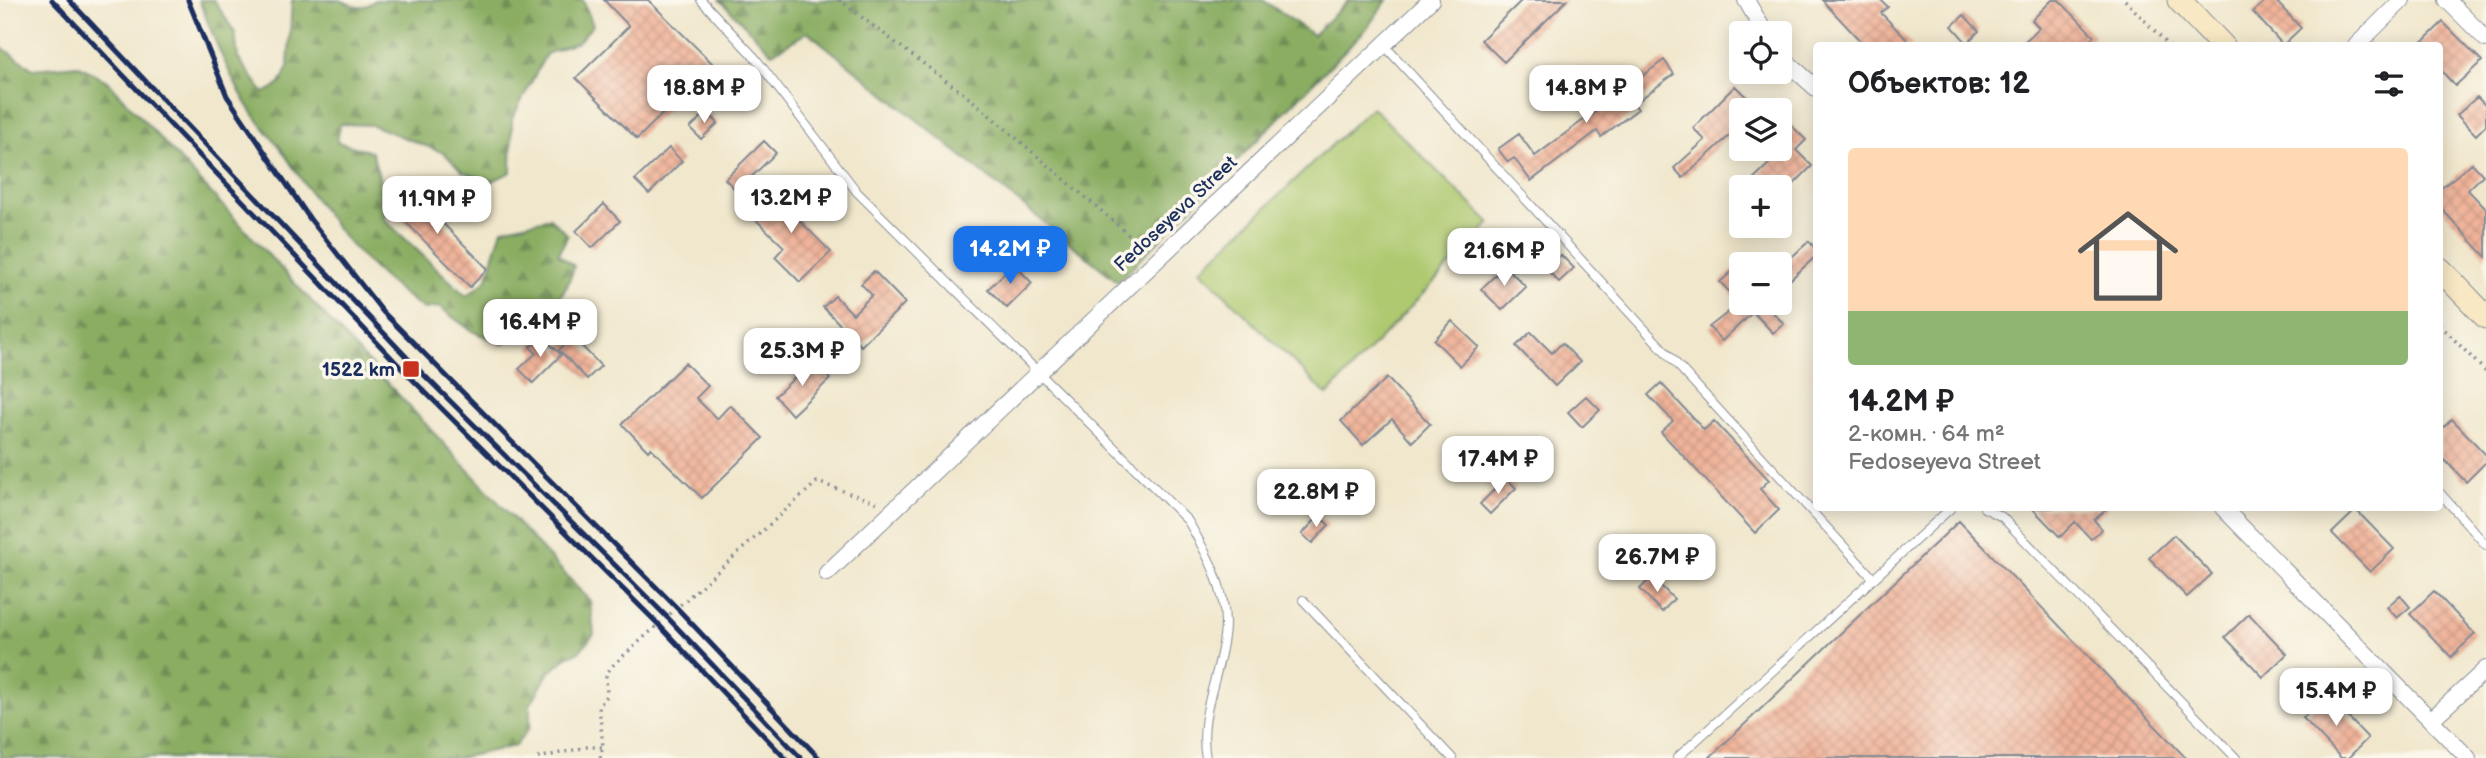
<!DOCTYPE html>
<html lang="ru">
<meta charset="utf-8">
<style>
:root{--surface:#fff;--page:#f2f2f2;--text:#202124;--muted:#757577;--accent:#1a73e8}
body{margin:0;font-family:"Balsamiq Sans",sans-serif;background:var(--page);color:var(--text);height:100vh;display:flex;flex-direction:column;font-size:26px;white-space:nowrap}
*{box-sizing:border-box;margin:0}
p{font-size:23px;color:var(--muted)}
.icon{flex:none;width:38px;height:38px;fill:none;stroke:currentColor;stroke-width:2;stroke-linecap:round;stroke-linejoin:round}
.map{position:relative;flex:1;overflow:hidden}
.side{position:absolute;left:1813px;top:42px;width:630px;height:469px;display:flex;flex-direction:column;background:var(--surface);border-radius:7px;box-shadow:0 4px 18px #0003}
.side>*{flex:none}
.fabs{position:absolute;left:1729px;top:21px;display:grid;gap:14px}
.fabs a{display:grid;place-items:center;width:63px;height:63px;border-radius:7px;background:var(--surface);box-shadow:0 4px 18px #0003;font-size:35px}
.price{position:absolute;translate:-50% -60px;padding:0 16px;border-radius:14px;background:#fff;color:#222;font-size:23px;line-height:46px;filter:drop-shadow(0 2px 4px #0008)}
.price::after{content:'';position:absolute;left:50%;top:42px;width:21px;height:16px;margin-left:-10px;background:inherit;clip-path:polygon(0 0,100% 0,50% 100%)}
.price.active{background:var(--accent);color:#fff}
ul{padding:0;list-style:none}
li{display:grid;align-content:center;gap:14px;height:371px;padding:0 35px}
li span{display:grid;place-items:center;height:217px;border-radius:7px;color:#555}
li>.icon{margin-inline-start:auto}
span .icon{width:126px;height:126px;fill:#fffc;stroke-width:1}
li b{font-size:30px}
h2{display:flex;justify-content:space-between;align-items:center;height:84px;padding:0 35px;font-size:30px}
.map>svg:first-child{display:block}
.grass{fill:#aec970;stroke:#647c67;stroke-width:2}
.forest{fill:url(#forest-firs);stroke:#526e60;stroke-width:2}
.building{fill:url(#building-cross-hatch)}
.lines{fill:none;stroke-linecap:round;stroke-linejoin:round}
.service-casing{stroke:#868b95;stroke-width:10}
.minor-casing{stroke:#868b95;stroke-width:18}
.secondary-casing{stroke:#868b95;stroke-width:25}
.path{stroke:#868b95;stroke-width:3.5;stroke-dasharray:2 5;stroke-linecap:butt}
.service{stroke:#fff;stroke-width:8}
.minor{stroke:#fff;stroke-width:16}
.secondary{stroke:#f8e8c3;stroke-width:23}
.rail{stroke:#1b2f5e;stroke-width:5}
.poi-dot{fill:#c8321e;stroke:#fbf7ec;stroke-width:2.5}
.labels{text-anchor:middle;stroke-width:7;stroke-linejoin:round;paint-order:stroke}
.street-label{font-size:19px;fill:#1b2f5e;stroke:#fbf7ec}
.poi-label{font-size:19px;font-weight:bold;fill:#1b2f5e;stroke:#fbf7ec;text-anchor:end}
</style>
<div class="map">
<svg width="2486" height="758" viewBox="0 0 2486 758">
<defs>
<pattern id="forest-firs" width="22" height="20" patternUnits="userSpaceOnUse" patternTransform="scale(1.75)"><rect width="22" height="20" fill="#8aad62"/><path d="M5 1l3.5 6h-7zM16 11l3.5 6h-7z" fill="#708d54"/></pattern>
<pattern id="building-cross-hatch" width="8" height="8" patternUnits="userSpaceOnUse" patternTransform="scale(1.75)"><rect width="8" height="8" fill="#f0b399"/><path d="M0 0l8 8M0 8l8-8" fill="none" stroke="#cd9a86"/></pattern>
</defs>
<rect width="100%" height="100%" fill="#fbf7ec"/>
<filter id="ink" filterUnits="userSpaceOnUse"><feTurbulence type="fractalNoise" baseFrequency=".0143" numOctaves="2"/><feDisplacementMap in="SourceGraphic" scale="14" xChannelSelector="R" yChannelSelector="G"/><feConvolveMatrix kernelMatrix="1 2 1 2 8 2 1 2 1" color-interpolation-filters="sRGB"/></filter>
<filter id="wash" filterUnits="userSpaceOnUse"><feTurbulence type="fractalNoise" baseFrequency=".00686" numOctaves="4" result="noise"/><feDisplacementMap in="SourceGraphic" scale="28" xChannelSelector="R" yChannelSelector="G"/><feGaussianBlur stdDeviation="1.57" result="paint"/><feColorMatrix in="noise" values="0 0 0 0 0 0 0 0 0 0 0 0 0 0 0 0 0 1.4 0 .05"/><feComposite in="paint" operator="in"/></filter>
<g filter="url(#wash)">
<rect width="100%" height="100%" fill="#f0e7cc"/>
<path class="grass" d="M1372 107 1490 223 1327 395 1200 270Z"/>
<path class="forest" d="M199 0H214L235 33 238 58 264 93 280 84 288 67 292 0C306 0 326 0 339 0 354 4 358 14 375 0H583L593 25 578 42 546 54 512 119 511 172 491 182 463 172 444 153 372 125 340 124 337 142 372 152 379 177 385 220 466 296 486 281 502 229 550 218 568 235 558 254 574 266C565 305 534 323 503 344L472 331 439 307 424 309C358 263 328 220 285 155 275 140 262 127 252 112 229 77 214 38 199 0Z
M720 0H1263L1313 35 1349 0H1387L1366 29 1118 282 808 32 772 53Z
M0 46 33 69 78 65 107 81 590 601 594 634 579 652 567 657 548 674 530 705V727L515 746 459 758H0Z"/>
<g id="blocks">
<path class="building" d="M604 0H648L713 64 637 139 576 78 629 26Z
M1522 0H1567L1504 62 1481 40Z
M1822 0H1881L1888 7 1881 13 1913 46H1865Z
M2052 0H2059L2094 36 2085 46H2020L2039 28 2032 20Z
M2266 0H2275L2301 28 2283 45 2253 12Z
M1964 15 1979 31 1967 43 1952 26Z
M2443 22 2482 61 2455 86 2440 69V46H2418Z
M1664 60 1674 74 1634 104 1638 109 1601 137 1597 131 1531 181 1514 158 1508 162 1498 149 1519 134 1535 156Z
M1735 86 1760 110H1741V125L1683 178 1674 168 1705 140 1693 128Z
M2477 97 2486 106V125L2476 135 2457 115Z
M707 112 718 123 701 139 690 128Z
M1780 114 1806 140 1796 150 1812 166 1780 198V187H1745L1780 153Z
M764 141 776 153 737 191 725 179Z
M669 148 682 161 649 194 635 180Z
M2472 163 2483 175 2468 190 2486 209V257L2440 207V189Z
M405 185 488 269 470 287 387 203Z
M780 186 797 202 789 210 831 252 800 282 775 257 784 247 751 215Z
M604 204 620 221 592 248 576 231Z
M1809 241 1816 250V256L1780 289V268Z
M1561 255 1574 268 1559 282 1546 269Z
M1014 264 1032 283 1007 308 988 289Z
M1505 266 1526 287 1502 310 1481 289Z
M1734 270 1741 278V303H1764L1784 324 1773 333 1753 312 1722 341 1709 327 1740 303 1720 282Z
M874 271 905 303 861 346 823 307 835 296 853 314 872 295 861 284Z
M1452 321 1479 347 1460 366 1434 340Z
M1531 332 1552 353 1562 343 1580 362 1555 386 1516 346Z
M541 335 561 355 533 383 519 369 536 353 530 347Z
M573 337 601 366 587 379 559 350Z
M813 361 830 379 792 415 775 396Z
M685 363 708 386 696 398 717 419 730 405 763 438 702 498 651 448 648 451 622 424Z
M1387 378 1430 424 1412 442 1392 419 1363 445 1341 421Z
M1661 383 1704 430 1714 421 1769 480 1760 489 1779 510 1755 533 1661 432 1673 421 1648 395Z
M1586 396 1600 410 1582 427 1568 412Z
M2452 419 2486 455V462L2466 482 2440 455V431Z
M1506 478 1516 488 1490 514 1480 504Z
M2032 508H2108L2094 520 2102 529 2091 539 2075 522 2060 537Z
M2356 510 2394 549 2370 572 2332 533Z
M1319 516 1329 525 1312 543 1302 534Z
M1959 521 2186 758H1709Z
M2174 535 2212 574 2187 597 2149 558Z
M1652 577 1674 599 1662 612 1640 589Z
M2434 591 2475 634 2451 657 2410 614Z
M2400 595 2410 607 2397 618 2387 607Z
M2249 614 2287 654 2263 677 2225 637Z
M2327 695 2368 738 2348 758H2341L2303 718Z"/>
</g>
</g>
<g filter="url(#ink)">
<use href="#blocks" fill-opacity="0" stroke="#868b95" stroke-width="2"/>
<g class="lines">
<g class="service-casing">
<path id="service" d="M701 0 756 59 857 192 1188 521C1207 554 1226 587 1225 626 1223 671 1197 713 1206 758
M1384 45 1872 577
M2440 493 2486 545
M1984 508 2002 517 2236 758
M1303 600 1452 758
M1677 758 1951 508"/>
</g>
<g class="minor-casing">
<path id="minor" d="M1746 0 1765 33
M2447 0 2486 39
M2356 46 2402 0
M1780 56 1816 88
M2223 508 2468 758
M827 573 1431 0
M2432 719 2486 669"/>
</g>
<g class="secondary-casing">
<path id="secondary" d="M2179 0 2223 46
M2440 269 2486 317"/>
</g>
<path class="path" d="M839 0 973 101 1147 250
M2125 0 2169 46
M2440 325 2486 372
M538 758 587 747H603
M600 758 603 747 599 706 607 696 606 675 611 667 817 482 878 503"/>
<use href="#service" class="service"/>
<use href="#minor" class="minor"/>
<use href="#secondary" class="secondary"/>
<path class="rail" d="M52 0 406 373 659 625 785 758
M69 0 415 366 667 617 801 758
M188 0 227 96 310 219 383 312 677 608 819 758"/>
</g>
</g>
<rect class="poi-dot" x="402" y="360" width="18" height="18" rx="3.5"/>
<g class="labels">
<g class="street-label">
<text transform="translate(1175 213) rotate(-43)" y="7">Fedoseyeva Street</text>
</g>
<g class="poi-label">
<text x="395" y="376">1522 km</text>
</g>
</g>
</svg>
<div class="fabs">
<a><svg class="icon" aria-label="locate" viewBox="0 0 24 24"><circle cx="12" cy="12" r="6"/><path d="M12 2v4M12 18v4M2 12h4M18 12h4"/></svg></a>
<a><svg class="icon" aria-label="layers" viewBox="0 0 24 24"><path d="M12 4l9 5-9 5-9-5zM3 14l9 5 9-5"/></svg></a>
<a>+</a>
<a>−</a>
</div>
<b class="price" style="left:704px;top:125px">18.8M ₽</b>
<b class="price" style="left:1586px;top:125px">14.8M ₽</b>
<b class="price" style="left:791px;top:235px">13.2M ₽</b>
<b class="price" style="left:437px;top:236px">11.9M ₽</b>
<b class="price active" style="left:1010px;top:286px">14.2M ₽</b>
<b class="price" style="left:1504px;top:288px">21.6M ₽</b>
<b class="price" style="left:540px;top:359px">16.4M ₽</b>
<b class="price" style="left:802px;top:388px">25.3M ₽</b>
<b class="price" style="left:1498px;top:496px">17.4M ₽</b>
<b class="price" style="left:1316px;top:529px">22.8M ₽</b>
<b class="price" style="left:1657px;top:594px">26.7M ₽</b>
<b class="price" style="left:2336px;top:728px">15.4M ₽</b>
<section class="side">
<h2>Объектов: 12<svg class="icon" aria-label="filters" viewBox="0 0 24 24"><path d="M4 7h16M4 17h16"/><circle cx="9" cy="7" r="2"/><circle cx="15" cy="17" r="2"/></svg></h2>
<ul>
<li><span style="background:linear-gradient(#ffd9b3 75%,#8fb573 0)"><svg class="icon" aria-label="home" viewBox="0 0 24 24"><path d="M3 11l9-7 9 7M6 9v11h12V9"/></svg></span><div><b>14.2M ₽</b><p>2-комн. · 64 m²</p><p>Fedoseyeva Street</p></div></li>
</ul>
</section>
</div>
